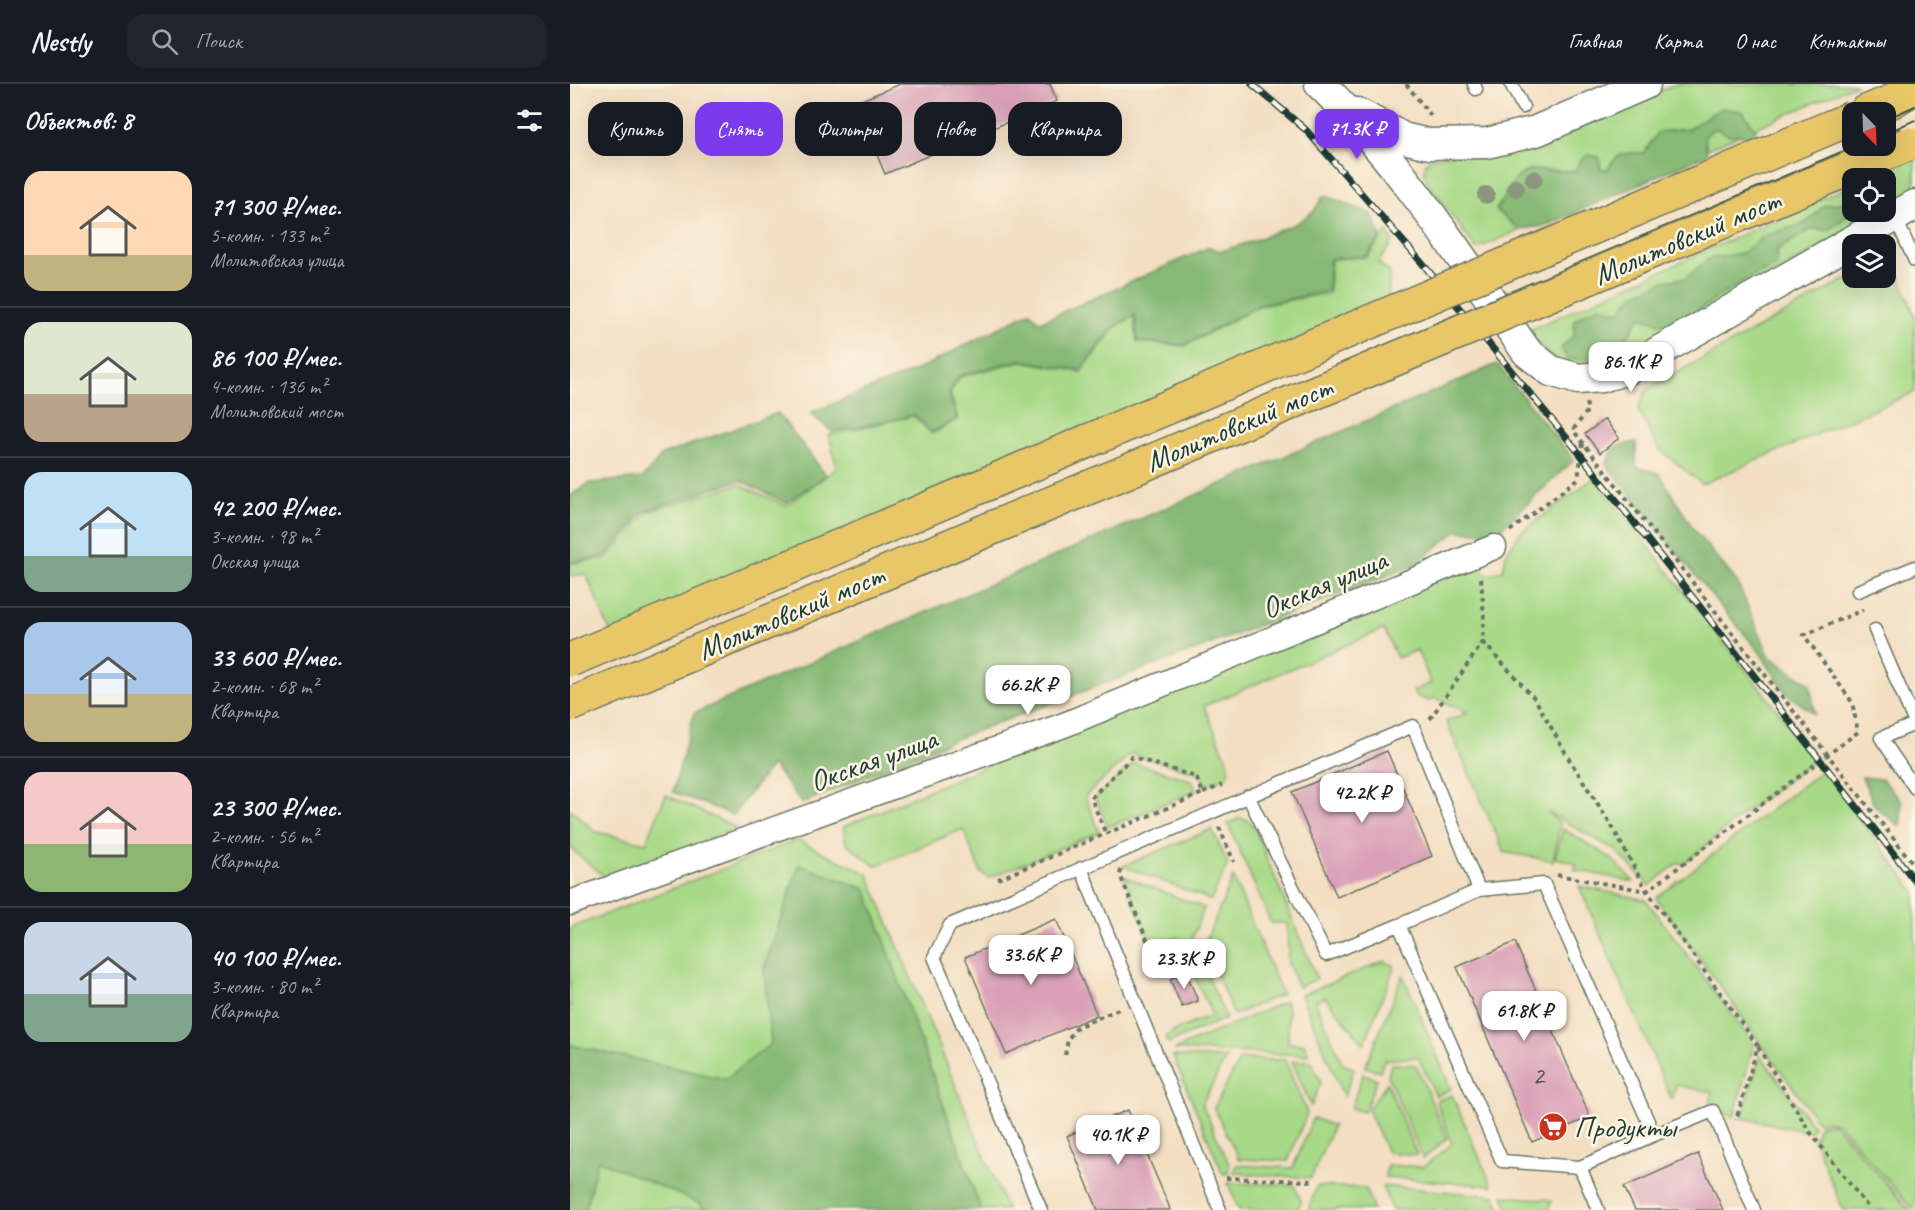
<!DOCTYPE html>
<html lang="ru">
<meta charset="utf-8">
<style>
:root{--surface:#171b24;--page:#20242c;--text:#f1f3f6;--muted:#9ea1a6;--line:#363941;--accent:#7c3aed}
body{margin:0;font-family:Caveat,sans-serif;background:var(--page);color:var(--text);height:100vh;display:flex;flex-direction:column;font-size:22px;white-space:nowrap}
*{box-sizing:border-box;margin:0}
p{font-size:20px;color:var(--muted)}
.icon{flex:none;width:33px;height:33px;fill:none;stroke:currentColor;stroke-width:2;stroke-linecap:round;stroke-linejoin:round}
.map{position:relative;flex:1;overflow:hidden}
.side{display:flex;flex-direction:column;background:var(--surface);width:570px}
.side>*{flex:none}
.hud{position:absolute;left:18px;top:18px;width:570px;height:54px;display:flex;gap:12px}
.needle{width:39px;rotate:157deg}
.tools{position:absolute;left:1272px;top:18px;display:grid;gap:12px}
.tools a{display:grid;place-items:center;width:54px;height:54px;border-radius:12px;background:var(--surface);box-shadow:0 6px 24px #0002;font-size:30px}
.price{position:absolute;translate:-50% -51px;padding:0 14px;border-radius:12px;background:#fff;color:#222;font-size:20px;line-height:39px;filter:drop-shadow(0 2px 3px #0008)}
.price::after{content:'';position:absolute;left:50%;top:36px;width:18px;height:14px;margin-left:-9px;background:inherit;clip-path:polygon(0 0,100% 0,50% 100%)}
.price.selected{background:var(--accent);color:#fff}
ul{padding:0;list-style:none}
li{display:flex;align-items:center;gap:18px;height:150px;padding:0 24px}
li+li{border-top:2px solid var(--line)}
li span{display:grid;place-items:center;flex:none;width:168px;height:120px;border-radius:18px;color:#555}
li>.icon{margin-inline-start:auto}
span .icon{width:72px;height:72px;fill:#fffc;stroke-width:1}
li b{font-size:26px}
h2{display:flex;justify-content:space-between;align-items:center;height:72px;padding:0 24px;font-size:26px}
.chip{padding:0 21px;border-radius:18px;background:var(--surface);box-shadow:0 6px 24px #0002;font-size:21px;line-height:54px}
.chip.selected{background:var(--accent);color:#fff}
header{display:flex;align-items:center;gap:36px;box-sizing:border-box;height:84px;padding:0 30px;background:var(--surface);border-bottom:2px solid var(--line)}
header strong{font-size:28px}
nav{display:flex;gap:33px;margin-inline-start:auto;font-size:21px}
.search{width:420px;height:54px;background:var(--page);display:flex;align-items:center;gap:15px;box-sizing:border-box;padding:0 21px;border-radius:18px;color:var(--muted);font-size:22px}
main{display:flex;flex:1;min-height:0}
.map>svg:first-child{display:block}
.green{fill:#a8d987;stroke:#648b5e;stroke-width:1.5}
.forest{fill:#86b974;stroke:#527b54;stroke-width:1.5}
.building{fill:#daa0b7}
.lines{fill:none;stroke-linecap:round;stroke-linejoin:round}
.service-casing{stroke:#697565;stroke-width:15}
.minor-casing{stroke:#697565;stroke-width:27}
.tertiary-casing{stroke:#697565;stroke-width:33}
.primary-casing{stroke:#697565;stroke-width:36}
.path{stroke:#697565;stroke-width:4;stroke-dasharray:4.5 4.5;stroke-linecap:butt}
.service{stroke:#fff;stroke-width:12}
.minor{stroke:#fff;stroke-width:24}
.tertiary{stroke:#fff;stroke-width:30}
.primary{stroke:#e9c769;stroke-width:33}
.tram{stroke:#1f3d34;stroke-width:1.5}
.rail-casing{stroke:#1f3d34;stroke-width:7}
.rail{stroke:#fcf5e5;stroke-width:4.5;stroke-dasharray:14;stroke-linecap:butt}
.primary-bridge-casing{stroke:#697565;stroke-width:36;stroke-linecap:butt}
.primary-bridge{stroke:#e9c769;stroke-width:33}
.tree{fill:#8d967d}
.labels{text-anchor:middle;stroke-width:5;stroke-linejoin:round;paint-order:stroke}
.number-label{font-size:27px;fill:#4e5655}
.street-label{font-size:30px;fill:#1f3d34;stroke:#fcf5e5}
.poi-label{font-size:30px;fill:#1f3d34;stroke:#fcf5e5;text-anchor:start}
</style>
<header>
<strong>Nestly</strong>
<div class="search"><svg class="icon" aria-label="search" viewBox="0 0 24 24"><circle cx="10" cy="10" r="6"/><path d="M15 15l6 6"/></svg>Поиск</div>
<nav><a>Главная</a><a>Карта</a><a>О нас</a><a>Контакты</a></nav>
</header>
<main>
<section class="side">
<h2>Объектов: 8<svg class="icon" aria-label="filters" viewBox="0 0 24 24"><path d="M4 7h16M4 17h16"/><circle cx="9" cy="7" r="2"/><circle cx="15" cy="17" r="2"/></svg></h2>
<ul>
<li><span style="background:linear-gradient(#ffd9b3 70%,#c2b280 0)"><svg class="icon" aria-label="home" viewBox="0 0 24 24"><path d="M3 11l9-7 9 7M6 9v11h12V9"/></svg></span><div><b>71 300 ₽/мес.</b><p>5-комн. · 133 m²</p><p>Молитовская улица</p></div></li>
<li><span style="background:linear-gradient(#dfe7d0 60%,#b9a48a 0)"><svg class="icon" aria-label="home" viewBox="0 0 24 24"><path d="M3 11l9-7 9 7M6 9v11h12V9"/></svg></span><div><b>86 100 ₽/мес.</b><p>4-комн. · 136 m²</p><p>Молитовский мост</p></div></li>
<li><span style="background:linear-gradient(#bfe0f5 70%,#7fa58c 0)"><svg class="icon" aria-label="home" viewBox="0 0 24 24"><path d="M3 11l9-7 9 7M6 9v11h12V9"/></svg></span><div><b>42 200 ₽/мес.</b><p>3-комн. · 98 m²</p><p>Окская улица</p></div></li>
<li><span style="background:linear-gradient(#a9c7e8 60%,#c2b280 0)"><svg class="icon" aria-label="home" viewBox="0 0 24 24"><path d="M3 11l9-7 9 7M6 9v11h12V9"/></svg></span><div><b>33 600 ₽/мес.</b><p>2-комн. · 68 m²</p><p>Квартира</p></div></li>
<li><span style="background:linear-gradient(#f6c9c9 60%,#8fb573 0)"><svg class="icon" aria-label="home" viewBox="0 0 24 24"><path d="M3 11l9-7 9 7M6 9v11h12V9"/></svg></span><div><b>23 300 ₽/мес.</b><p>2-комн. · 56 m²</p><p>Квартира</p></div></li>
<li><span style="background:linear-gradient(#c9d6e8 60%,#7fa58c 0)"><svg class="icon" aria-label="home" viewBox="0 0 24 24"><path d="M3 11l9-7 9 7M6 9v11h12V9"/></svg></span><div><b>40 100 ₽/мес.</b><p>3-комн. · 80 m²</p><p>Квартира</p></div></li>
</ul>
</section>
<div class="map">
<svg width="1345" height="1126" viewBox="0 0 1345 1126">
<rect width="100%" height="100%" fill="#fcf5e5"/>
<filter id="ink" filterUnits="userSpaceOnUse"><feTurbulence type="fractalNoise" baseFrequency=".0167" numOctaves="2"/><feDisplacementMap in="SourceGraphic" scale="12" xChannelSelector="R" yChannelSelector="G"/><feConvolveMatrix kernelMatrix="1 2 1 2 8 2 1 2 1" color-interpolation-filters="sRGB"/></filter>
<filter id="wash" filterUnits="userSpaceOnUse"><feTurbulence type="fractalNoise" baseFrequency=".008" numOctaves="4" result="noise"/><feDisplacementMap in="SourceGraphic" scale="24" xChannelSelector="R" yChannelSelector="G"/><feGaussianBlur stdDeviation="1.35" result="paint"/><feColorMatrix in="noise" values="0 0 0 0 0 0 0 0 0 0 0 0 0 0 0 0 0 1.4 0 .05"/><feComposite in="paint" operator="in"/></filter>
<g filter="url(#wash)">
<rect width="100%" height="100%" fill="#f3dec1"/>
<path class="green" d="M1106 0H1287L906 165 857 97 854 88 855 80 861 74 986 53Z
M1345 74V110L1316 127V94H1297Z
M1282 101V128H1314L1056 273 1031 281 987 278 955 248Z
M817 147 823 158 808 179 820 188 818 216 41 550 16 490 0 492V480L36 474 77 428 169 400 216 422 267 384 259 351 343 332 362 350 388 335 380 309 390 293 451 277 511 288 545 243 564 232 567 258 615 262 689 222 759 209 761 175 797 173Z
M1316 180 1327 185 1345 233V308L1132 400 1089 365 1068 326 1076 306 1282 192V194H1316Z
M1024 394 1246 675 1174 729 1114 780 1108 779 1079 802 1047 767 978 728 990 740 983 777 934 768 876 637 898 629 866 614 859 617 848 613 843 607 861 599 847 566 827 574 814 545 634 622 659 680 658 692 636 702 630 689 561 670 515 712 529 748 419 794 411 789 393 745 305 782 276 759 273 743 802 517 906 482 919 491 933 486 936 470 951 448Z
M564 679 622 696 626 707 538 743 525 714Z
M1253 686 1345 808V1126H1343L1267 1038H1248L1086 814Z
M96 711 166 744 88 777 35 793 0 764V725L26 748 76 759Z
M670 734 678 736 684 743 747 895 728 903 718 879 717 839H701L658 740Z
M642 745 658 780 641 816 553 782Z
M993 745 1041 774 1064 798 1005 786 1006 779 985 774Z
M227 756 298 790 437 1126H411L296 805 229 781 194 885 201 960 156 995 0 961V844Z
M553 792 634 824 622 855 656 934 598 959 595 954 602 948 642 931 607 853 582 862Z
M663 793 712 910 664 931 634 861Z
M1009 802 1076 816 1184 960 1164 1033 1140 1023 1142 1008 1106 1001 1102 1016Z
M814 877 825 882 794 960 755 913 745 917 773 980 784 985 774 1013 731 911Z
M833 891 881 1005 866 1012 848 973 814 976 810 987 795 983Z
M716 917 718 924V959L734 960 739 971 604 966Z
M1190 971 1243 1042 1240 1048 1172 1034Z
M603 972 656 974 632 1020 659 1080 658 1090H653Z
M670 975 715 976 737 1029 718 1077 669 1075 644 1024Z
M722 977H741L751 998 741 1022Z
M821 980 846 981 877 1054 853 1075 818 992Z
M793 990 807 995 794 1028 781 1024Z
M817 999 847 1071 817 1068 798 1025Z
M882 1011 922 1102 815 1093 817 1081 853 1083 882 1060 866 1017Z
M743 1034 763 1042 741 1094 664 1089 666 1081 723 1084Z
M1265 1040 1339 1126H1273L1244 1056 1249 1041Z
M27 1075 131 1120 134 1126H15Z
M658 1099 724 1101 731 1117 728 1126H669Z
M747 1102 795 1104 804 1126H738Z
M812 1102 925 1112 931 1126H822Z
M933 1112 982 1116 979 1126H939Z"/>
<path class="forest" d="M1151 24 1173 28 1186 46 1183 51 1177 53 1167 50 1159 51 1145 44 1135 52 1137 70 975 142 949 145 926 126 945 95 959 86 1005 87 1010 77 1018 71 1029 73 1031 85 1037 86C1049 67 1053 69 1074 69L1088 48 1118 45Z
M754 111 802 130 811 153 796 172 760 175 758 207 689 221 615 261 568 258 565 231 544 243 510 286 450 276 389 292 379 308 387 335 362 348 345 331 262 348 240 329 347 286 460 228 470 238 639 163 651 167 683 157 727 139 744 127Z
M1282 115V128H1299L1279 130 1259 146 1241 145 1207 166V181L1170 199 1103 243 1070 233 1050 264 1021 275H997L991 264 1004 252V236L1029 222 1049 228 1064 210 1095 197 1116 194 1138 175 1172 169 1196 151 1236 139 1255 121 1280 118Z
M927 280 1004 376 926 449 887 447 842 482 631 564 398 650 232 719 202 681 163 731 103 708 124 629Z
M208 329 256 391 216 419 170 396 74 427 35 472 0 478V412L20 399 73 394 92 371Z
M1066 358V383L1089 389 1124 446 1167 498 1200 573 1240 600 1245 630 1217 610 1189 567 1141 511 1036 380 1045 363Z
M1292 693 1312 695 1332 718 1330 742 1305 723Z
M229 781 296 805 411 1126H134L131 1120 28 1076 15 1126H0V961L155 995 201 960 194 885Z"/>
<g id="blocks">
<path class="building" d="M330 0H480L487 17 315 90 285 19Z
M1035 335 1049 354 1030 369 1015 350Z
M817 667 862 772 767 813 722 708Z
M486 835 527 931 436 970 395 873Z
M945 858 1020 1033 962 1058 887 883Z
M616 888 628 917 612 923 600 895Z
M558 1026 599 1122 600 1126H528L497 1052Z
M1128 1070 1153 1126H1065L1054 1103Z"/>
</g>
</g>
<g filter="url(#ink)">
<use href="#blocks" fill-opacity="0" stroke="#697565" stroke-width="1.5"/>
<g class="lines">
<g class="service-casing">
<path id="service" d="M904 0 906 5
M941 0 953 23
M1325 133 1345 177
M1288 507 1345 483
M1305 546 1345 639
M1345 640 1311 654 1345 704
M678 712 756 871 829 841
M511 784 650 1126
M909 806 829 841 932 1077 1010 1083
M471 1126 364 873 380 841 843 642 909 806 974 800 1084 1051 1143 1027 1184 1126
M1028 1126 1010 1083 1084 1051"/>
</g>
<g class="minor-casing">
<path id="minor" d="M0 819 494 641 924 463"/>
</g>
<g class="tertiary-casing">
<path id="tertiary" d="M750 0C831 78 892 176 957 268L981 287 1008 295 1031 293 1058 285 1345 121
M787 29 833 54 859 60 917 59 966 47 1075 0"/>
</g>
<g class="primary-casing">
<path id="primary" d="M1296 28 1320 18 1345 3"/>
</g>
<path class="path" d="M836 0 862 33
M1016 319 1018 326 1003 346 1345 782
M940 447 1008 395 1013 359
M913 558 965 615 999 675 1040 739 1077 807 1188 962 1166 1036
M860 635 913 558 914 532 911 494
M633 709 652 701
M649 743 664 778
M551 786 550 791 587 880
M987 791 1077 807 1288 648 1282 618 1234 551 1293 526
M428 795 633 709 626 693 562 673 521 714 536 750
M1188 963 1240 1048 1300 1126
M495 971 498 955 507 943 549 925
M656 1094 742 1097"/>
<use href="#service" class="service"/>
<use href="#minor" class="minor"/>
<use href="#tertiary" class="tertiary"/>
<use href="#primary" class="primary"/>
<path class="tram" d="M1316 35 1345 22
M1316 49 1345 36
M0 591 1282 49
M0 605 1285 62"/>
<g class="rail-casing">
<path id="rail" d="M682 0 736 46 852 179 1011 371 1345 797"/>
</g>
<use href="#rail" class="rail"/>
<g class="primary-bridge-casing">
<path id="primary-bridge" d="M0 576 1282 34
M0 621 1338 60"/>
</g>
<use href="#primary-bridge" class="primary-bridge"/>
</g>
<g class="tree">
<circle cx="964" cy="95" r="9"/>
<circle cx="946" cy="104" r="9"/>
<circle cx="916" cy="111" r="9"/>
</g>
</g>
<defs>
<g id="supermarket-disc" transform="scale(1.5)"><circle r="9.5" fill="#c8321e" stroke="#fcf5e5"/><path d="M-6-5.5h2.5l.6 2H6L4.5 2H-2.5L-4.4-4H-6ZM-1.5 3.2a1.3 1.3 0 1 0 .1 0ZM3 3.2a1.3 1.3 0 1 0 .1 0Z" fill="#fff"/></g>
</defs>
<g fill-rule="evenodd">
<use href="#supermarket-disc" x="983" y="1043"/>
</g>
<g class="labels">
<g class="number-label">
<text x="968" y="1000">2</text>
</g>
<g class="street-label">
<text transform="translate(1117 153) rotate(-23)" y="10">Молитовский мост</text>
<text transform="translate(669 340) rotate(-23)" y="10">Молитовский мост</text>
<text transform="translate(754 500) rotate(-23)" y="10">Окская улица</text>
<text transform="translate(221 528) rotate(-23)" y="10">Молитовский мост</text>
<text transform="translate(303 676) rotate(-20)" y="10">Окская улица</text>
</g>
<g class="poi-label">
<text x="1004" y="1053">Продукты</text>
</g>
</g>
</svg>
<div class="tools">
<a><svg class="needle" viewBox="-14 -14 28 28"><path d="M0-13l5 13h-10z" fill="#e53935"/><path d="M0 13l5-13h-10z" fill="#9ea1a6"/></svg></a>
<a><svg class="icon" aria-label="locate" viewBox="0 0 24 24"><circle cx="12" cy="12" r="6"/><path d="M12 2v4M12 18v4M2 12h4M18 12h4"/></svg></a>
<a><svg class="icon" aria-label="layers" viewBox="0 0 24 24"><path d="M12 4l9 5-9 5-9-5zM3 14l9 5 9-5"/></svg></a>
</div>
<b class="price selected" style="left:787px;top:76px">71.3K ₽</b>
<b class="price" style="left:1061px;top:309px">86.1K ₽</b>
<b class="price" style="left:458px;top:632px">66.2K ₽</b>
<b class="price" style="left:792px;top:740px">42.2K ₽</b>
<b class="price" style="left:461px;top:902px">33.6K ₽</b>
<b class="price" style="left:614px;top:906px">23.3K ₽</b>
<b class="price" style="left:954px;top:958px">61.8K ₽</b>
<b class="price" style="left:548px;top:1082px">40.1K ₽</b>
<div class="hud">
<a class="chip">Купить</a>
<a class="chip selected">Снять</a>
<a class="chip">Фильтры</a>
<a class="chip">Новое</a>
<a class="chip">Квартира</a>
</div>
</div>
</main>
